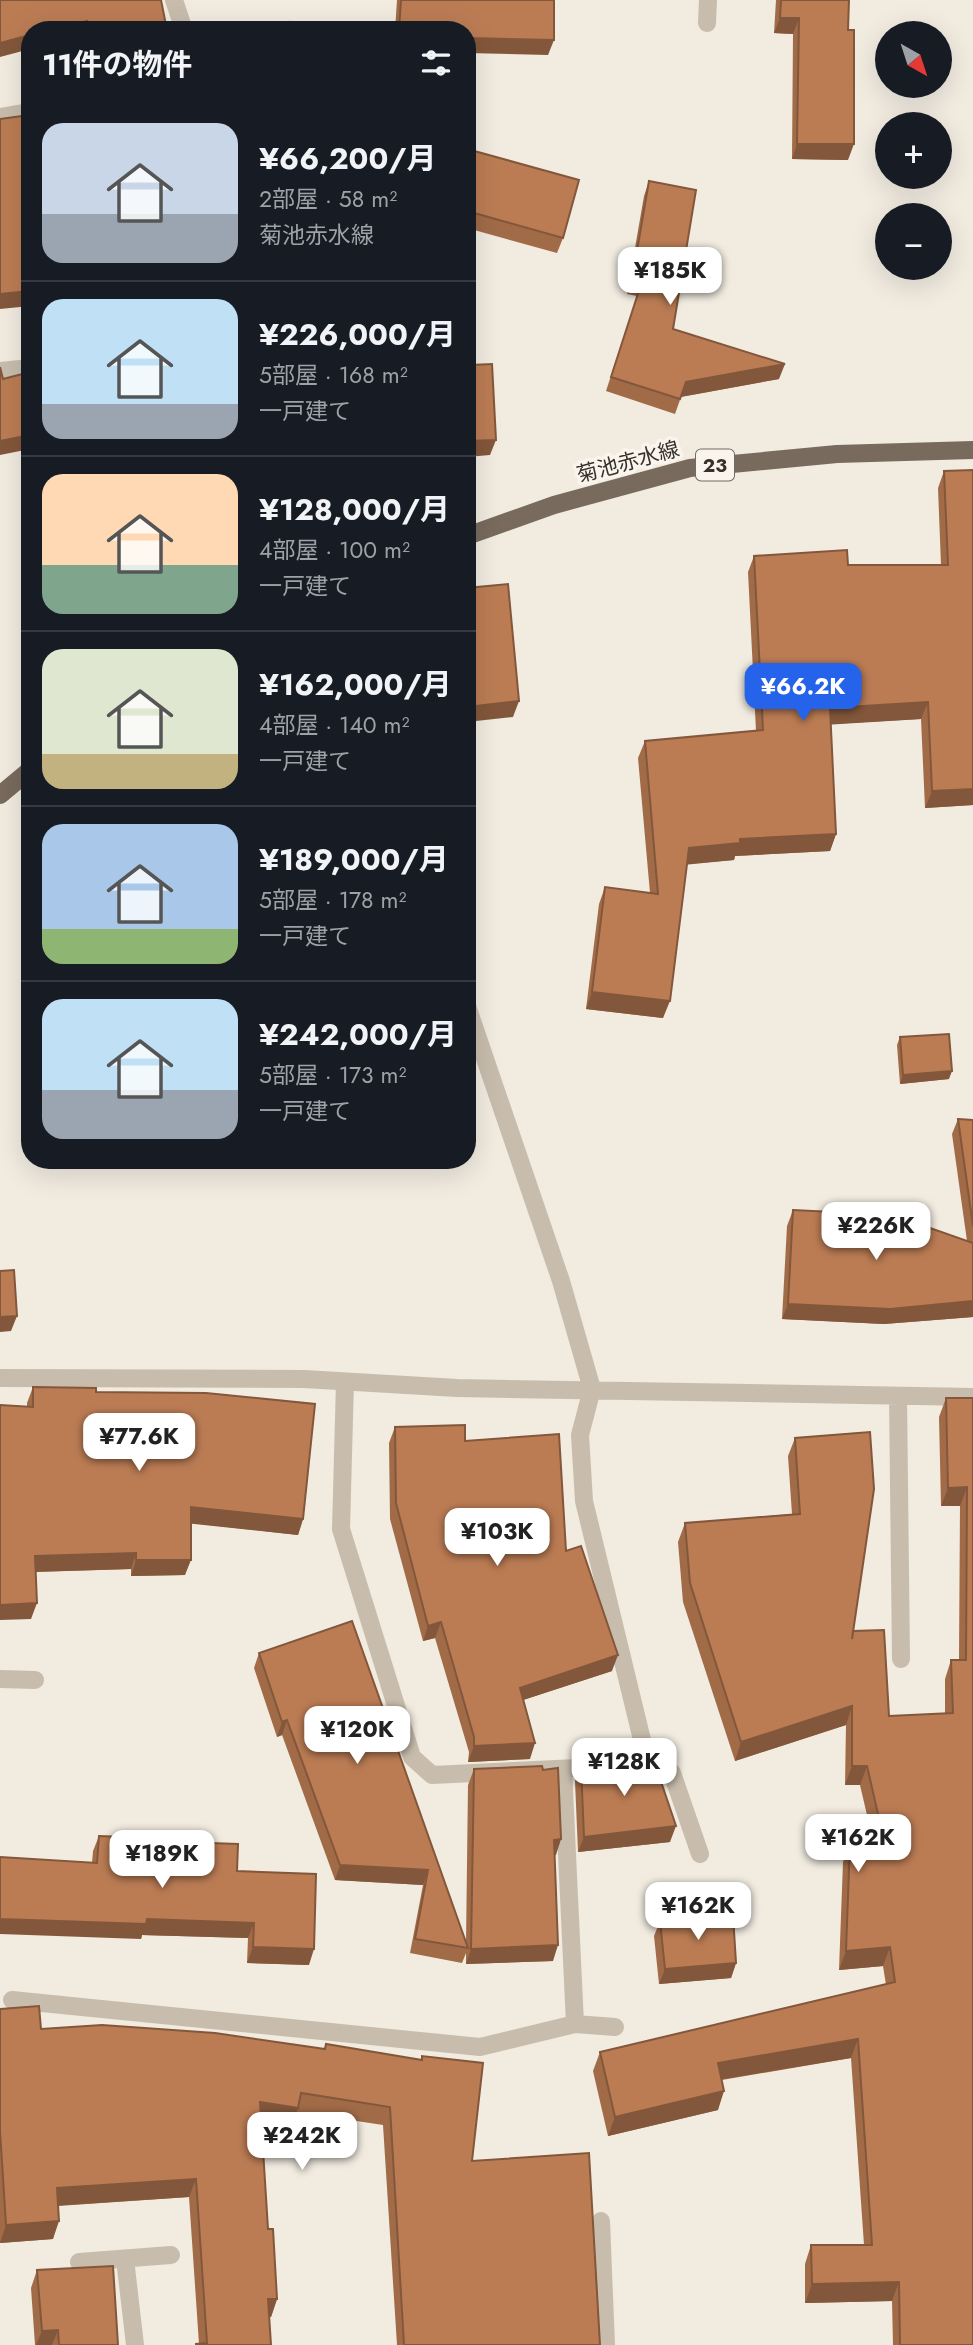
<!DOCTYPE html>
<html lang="ja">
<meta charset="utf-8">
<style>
:root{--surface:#171b24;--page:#242831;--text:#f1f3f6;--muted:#9ea1a6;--line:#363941;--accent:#2563eb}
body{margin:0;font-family:Jost,"Noto Sans JP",sans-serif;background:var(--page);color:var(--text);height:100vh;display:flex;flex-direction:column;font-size:26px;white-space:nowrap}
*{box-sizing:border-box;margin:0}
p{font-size:23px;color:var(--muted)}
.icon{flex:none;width:38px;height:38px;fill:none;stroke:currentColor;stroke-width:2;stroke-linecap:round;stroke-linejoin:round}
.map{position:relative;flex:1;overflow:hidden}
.details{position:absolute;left:21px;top:21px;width:455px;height:1148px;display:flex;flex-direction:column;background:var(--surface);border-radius:28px;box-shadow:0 7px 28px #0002}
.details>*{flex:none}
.needle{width:46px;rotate:141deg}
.fabs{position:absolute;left:875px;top:21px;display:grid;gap:14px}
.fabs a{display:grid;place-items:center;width:77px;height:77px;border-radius:50%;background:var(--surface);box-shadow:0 7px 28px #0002;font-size:35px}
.price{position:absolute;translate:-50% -60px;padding:0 16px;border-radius:14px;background:#fff;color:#222;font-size:23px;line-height:46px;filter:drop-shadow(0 2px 4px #0008)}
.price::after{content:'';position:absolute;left:50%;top:42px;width:21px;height:16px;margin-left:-10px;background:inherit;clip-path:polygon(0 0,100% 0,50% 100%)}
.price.active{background:var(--accent);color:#fff}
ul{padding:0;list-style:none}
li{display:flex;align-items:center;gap:21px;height:175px;padding:0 21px}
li+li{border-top:2px solid var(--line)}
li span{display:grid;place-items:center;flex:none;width:196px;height:140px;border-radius:21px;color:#555}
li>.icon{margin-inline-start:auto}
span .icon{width:84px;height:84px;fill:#fffc;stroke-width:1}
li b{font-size:30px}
h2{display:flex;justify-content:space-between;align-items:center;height:84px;padding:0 21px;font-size:30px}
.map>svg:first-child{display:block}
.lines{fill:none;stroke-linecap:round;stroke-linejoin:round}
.minor{stroke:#c8bdad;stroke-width:18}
.major{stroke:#786a5d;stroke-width:18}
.wall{fill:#a16b48}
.shaded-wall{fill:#83573b}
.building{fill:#bb7c54;stroke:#83573b;stroke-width:2}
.labels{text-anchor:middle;stroke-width:7;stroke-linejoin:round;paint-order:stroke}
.shield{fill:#f9f5ec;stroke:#716b65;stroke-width:2}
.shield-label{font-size:19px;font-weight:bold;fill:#37302b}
.street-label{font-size:21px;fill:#37302b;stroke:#f9f5ec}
</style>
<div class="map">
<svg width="973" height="2345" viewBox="0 0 973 2345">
<rect width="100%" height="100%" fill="#f1ebe0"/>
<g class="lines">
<path class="minor" d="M174 0 184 30
M707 23 708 0
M0 117 30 112
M0 371 30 368
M0 1378 304 1379 457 1388 973 1397
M345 1382 341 1529 412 1757 432 1775 619 1766 644 1748 584 1501 580 1435 592 1389 561 1281 467 1006
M898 1396 901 1659
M0 1679 35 1680
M644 1748 672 1773 700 1854
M563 1769 575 2024
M12 2000 480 2047 575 2024 615 2027
M601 2221 606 2345
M125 2259 135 2345
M79 2262 171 2255"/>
<path class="major" d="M467 536 554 505 690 468 837 454 973 450
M0 795 30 770"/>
</g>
<path class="wall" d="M0 0 167 30H30Z
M397 0H554L548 55 467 30H395Z
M776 0H849L848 30V160L792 159 793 34 774 33Z
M467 149 563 238 557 253 467 228Z
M649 181 673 329 779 379 681 397 675 414 606 391 637 296 627 294 644 196Z
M944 471 973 805 925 808 921 719 831 724 836 834 830 851 735 856 734 860 687 864 663 1018 586 1009 599 904 605 887 650 893 638 758 645 741 756 731 748 572 754 556 848 565H941L938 488Z
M900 1037 949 1079 900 1084 897 1045Z
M958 1119 973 1120V1317L884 1324 782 1319 787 1226 793 1210 967 1241 952 1134Z
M33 1387 96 1392 303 1519 298 1535 191 1523 185 1575 131 1576V1569L36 1572 31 1619 27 1403Z
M946 1398H973V2345H893L892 2301 805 2303V2264L811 2245H864L851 2058 722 2080 718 2110 608 2136 593 2071 600 2052 886 1985 883 1966 839 1970 843 1862 850 1843 873 1841 860 1785H845L846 1725 735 1761 683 1602 678 1542 685 1523 792 1514 788 1456 795 1438 853 1632 889 1716 945 1713V1679L951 1660H959L960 1506H941L939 1417Z
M395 1427 465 1441 566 1551 612 1671 523 1700 530 1759 468 1762 469 1752 435 1638 423 1641 390 1519 389 1443Z
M352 1621 466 1943 468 1785 474 1769 561 1839 555 1855 553 1961 466 1964V1953L462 1963 410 1953 423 1885 335 1880 282 1735 277 1737 254 1668 259 1653Z
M581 1766 670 1842 578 1852 575 1781Z
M99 1836 151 1841 237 1871 309 1965 247 1963 248 1938 142 1935 141 1939 92 1863 93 1851Z
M660 1921 736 1963 731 1978 659 1984 654 1936Z
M0 2009 41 2029 324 2049 326 2044 421 2060 422 2056 472 2161 600 2345H397L383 2125 297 2112 292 2126 261 2121 268 2229 277 2299 271 2317H269L271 2345 199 2344 189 2197 58 2206 53 2239 0 2243Z
M37 2270 118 2345H35L31 2288Z"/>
<path class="shaded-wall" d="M780 18H799L793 34 774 33Z
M87 21 84 30H51Z
M107 26 106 30H91Z
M30 35V49L0 57V43Z
M467 38 554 40 548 55 467 53Z
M797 144H854L848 160 792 159Z
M30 291V306L0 309V294Z
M785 364 779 379 680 397 686 382Z
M30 435V449L0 455V441Z
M496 440 490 455 467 457V441Z
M519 701 513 717 467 722V707Z
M928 702 921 719 824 725 830 708Z
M973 789V805L925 808 932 791Z
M836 834 830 851 735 856 734 860 683 865 689 848 740 839Z
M592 992 670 1001 663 1018 586 1009Z
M952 1071 949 1079 900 1084 903 1075Z
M973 1301V1317L884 1324 782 1319 788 1304Z
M17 1316 11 1331 0 1332V1317Z
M967 1487 960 1506H941L948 1488Z
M191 1507 303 1519 298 1535 185 1523Z
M136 1553 131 1569 29 1572 35 1556Z
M136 1560H191L185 1575 131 1576Z
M37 1603 31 1619 0 1620V1605Z
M441 1622 435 1638 423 1641 428 1626Z
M618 1655 612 1671 514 1703 520 1688Z
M852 1706 846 1725 735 1761 741 1742Z
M287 1720 282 1735 277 1737 282 1722Z
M535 1743 530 1759 468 1762 474 1746Z
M852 1766H867L860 1785H845Z
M676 1826 670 1842 578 1852 584 1837Z
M561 1839 556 1855 549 1856 554 1840Z
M340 1865 428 1870 423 1885 335 1880Z
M0 1919H147L254 1923 248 1938 142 1935 141 1939 0 1934Z
M558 1945 553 1961 466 1964 471 1949Z
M253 1947 314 1949 309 1965 247 1963Z
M890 1947 883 1966 839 1970 846 1951Z
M736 1963 731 1978 659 1984 665 1969Z
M858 2039 851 2058 711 2081 718 2063Z
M724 2091 718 2110 608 2136 615 2117Z
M260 2102 298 2108 292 2126 253 2120Z
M196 2179 189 2197 51 2206 57 2188Z
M59 2221 53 2239 0 2243 6 2225Z
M899 2282 892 2301 805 2303 812 2284Z
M268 2299H277L271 2317H262Z
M58 2330 52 2345H36L42 2331Z"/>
<path class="building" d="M0 0H161L167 30H108L107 26 89 30 87 21 51 30H30V35L0 43Z
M401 0H554V40L467 38V30H399Z
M781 0H849L848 30H854V144H797L799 18H780Z
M290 22 298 30H283Z
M30 115V291L0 294V119Z
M467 149 579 180 563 238 467 211Z
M649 181 696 190 673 329 785 364 686 382 680 399 611 377 642 281 632 280Z
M467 340 470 365 492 364 496 440 467 441Z
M0 367 3 379 30 372V435L0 441Z
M973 470V789L932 791 928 702 830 708 836 834 740 839V843L689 848 670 1001 592 992 605 887 658 894 645 741 763 730 754 556 847 550 848 565H948L944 471Z
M508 584 519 701 467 707V588Z
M949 1034 952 1071 903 1075 900 1037Z
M958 1119 973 1120V1226Z
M793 1210 893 1215 973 1243V1301L890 1309 788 1304Z
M14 1270 17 1316 0 1317V1271Z
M33 1387 96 1388V1392L206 1393 315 1404 303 1519 191 1507V1560H136V1553L35 1556 37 1603 0 1605V1405L33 1407Z
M946 1398H973V2345H900L899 2282 812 2284 811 2245H872L858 2039 718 2063 724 2091 615 2117 600 2052 895 1982 890 1947 846 1951 850 1843 884 1840 867 1766H852V1706L741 1742 690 1583 685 1523 800 1514 795 1438 870 1432 874 1489 852 1639 853 1631 884 1630 889 1716 953 1713 951 1660H966L967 1487 948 1488Z
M465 1425V1441L559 1434 566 1551 581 1546 618 1655 520 1688 535 1743 474 1746V1737L441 1622 428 1626 396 1503 395 1427Z
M352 1621 468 1948 415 1939 428 1870 340 1865 287 1720 282 1722 259 1653Z
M653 1758 676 1826 584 1837 581 1766Z
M542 1766 543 1770 558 1768 561 1839 554 1840 558 1945 471 1949 474 1769Z
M99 1836 151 1838V1841L238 1844 237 1871 316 1874 314 1949 253 1947 254 1923 147 1919 146 1924 0 1919V1857L97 1863Z
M733 1915 736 1963 665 1969 660 1921Z
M39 2006 41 2029 102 2025 215 2033 325 2049 326 2044 422 2060V2056L483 2063 472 2161 589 2153 600 2345H404L390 2107 301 2093 298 2108 260 2102 268 2229H273L277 2299H268L271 2345H196V2344L207 2343 196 2179 57 2188 59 2221 6 2225 0 2131V2009Z
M113 2266 118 2345H59L58 2330 42 2331 37 2270Z"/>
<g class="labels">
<rect class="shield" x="696" y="449.5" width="38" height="31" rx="5"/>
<g class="shield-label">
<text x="715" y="472">23</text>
</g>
<g class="street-label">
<text transform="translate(628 462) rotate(-15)" y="7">菊池赤水線</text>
</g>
</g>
</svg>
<div class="fabs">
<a><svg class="needle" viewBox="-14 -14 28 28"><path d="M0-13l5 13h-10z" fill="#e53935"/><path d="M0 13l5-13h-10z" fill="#9ea1a6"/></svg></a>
<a>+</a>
<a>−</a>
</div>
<b class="price" style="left:670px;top:307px">¥185K</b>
<b class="price active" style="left:803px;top:723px">¥66.2K</b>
<b class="price" style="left:876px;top:1262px">¥226K</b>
<b class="price" style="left:139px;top:1473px">¥77.6K</b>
<b class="price" style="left:497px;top:1568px">¥103K</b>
<b class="price" style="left:357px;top:1766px">¥120K</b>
<b class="price" style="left:624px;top:1798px">¥128K</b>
<b class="price" style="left:858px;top:1874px">¥162K</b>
<b class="price" style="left:162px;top:1890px">¥189K</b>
<b class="price" style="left:698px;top:1942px">¥162K</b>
<b class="price" style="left:302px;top:2172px">¥242K</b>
<section class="details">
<h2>11件の物件<svg class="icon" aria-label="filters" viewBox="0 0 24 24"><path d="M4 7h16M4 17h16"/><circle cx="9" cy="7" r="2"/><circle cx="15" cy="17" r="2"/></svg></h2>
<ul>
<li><span style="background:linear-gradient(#c9d6e8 65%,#9aa5b1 0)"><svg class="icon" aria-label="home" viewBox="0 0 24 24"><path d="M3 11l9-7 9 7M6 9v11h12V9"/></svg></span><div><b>¥66,200/月</b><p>2部屋 · 58 m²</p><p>菊池赤水線</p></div></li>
<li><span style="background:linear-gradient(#bfe0f5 75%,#9aa5b1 0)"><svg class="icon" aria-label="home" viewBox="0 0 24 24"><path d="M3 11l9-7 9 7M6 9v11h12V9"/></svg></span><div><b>¥226,000/月</b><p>5部屋 · 168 m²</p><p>一戸建て</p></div></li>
<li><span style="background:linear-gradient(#ffd9b3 65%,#7fa58c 0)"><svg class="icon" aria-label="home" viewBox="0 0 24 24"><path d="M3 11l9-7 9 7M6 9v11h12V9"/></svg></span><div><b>¥128,000/月</b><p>4部屋 · 100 m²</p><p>一戸建て</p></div></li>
<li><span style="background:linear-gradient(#dfe7d0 75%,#c2b280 0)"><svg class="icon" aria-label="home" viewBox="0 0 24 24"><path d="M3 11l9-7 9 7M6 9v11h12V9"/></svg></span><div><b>¥162,000/月</b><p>4部屋 · 140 m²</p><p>一戸建て</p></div></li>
<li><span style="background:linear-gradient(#a9c7e8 75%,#8fb573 0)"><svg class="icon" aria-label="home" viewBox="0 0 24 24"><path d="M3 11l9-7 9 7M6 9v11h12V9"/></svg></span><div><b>¥189,000/月</b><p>5部屋 · 178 m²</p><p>一戸建て</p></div></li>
<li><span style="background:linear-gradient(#bfe0f5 65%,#9aa5b1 0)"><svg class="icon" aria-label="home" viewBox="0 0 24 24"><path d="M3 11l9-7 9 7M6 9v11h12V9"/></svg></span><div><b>¥242,000/月</b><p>5部屋 · 173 m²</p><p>一戸建て</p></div></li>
</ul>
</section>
</div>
